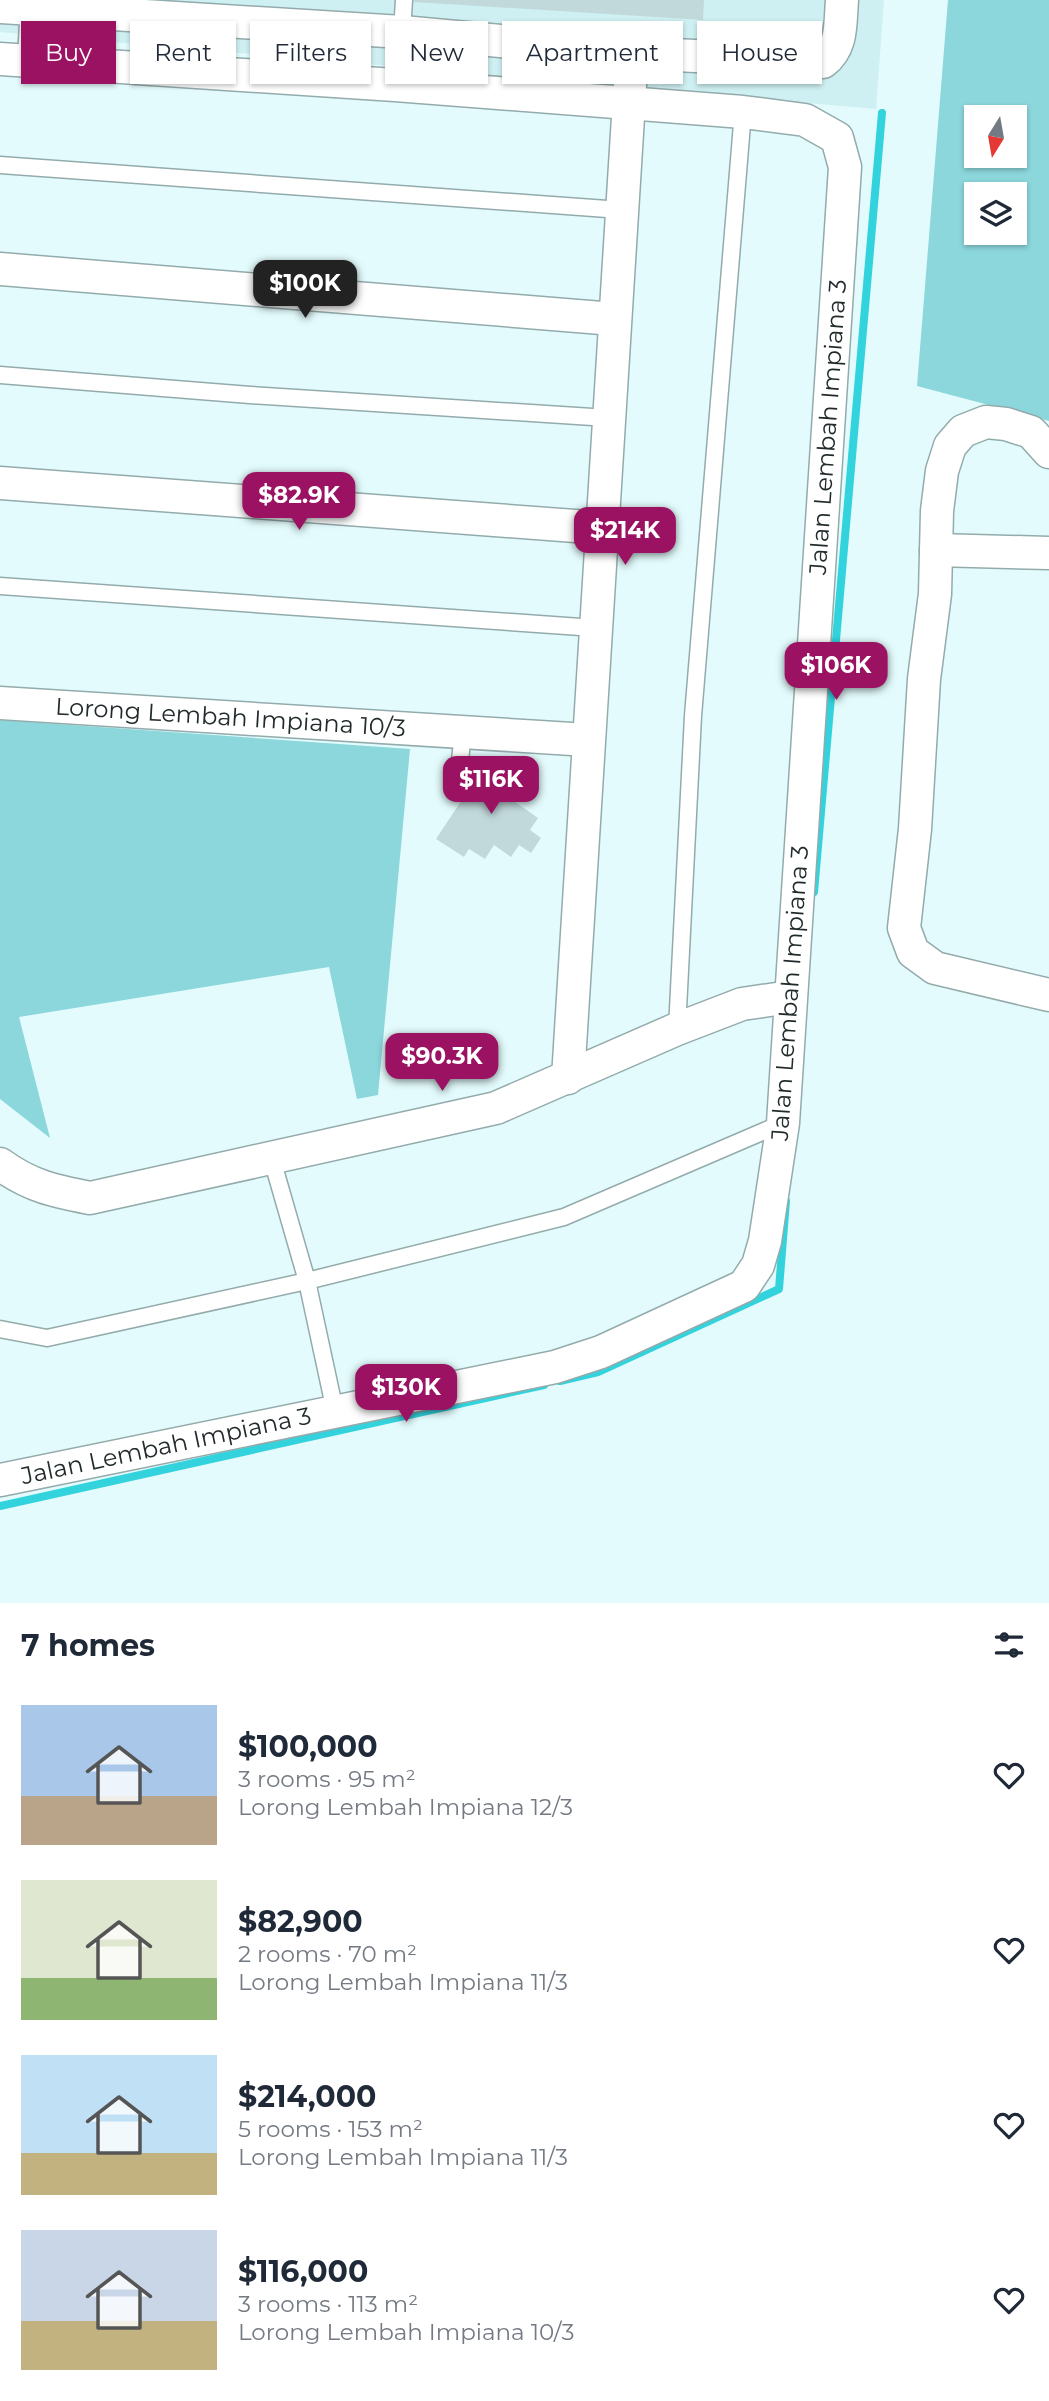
<!DOCTYPE html>
<meta charset="utf-8">
<style>
:root{--surface:#fff;--page:#f2f2f3;--text:#1f2937;--muted:#747a83;--accent:#9b1263}
body{margin:0;font-family:Montserrat,sans-serif;background:var(--page);color:var(--text);height:100vh;display:flex;flex-direction:column;font-size:26px;white-space:nowrap}
*{box-sizing:border-box;margin:0}
p{font-size:23px;color:var(--muted)}
.icon{flex:none;width:38px;height:38px;fill:none;stroke:currentColor;stroke-width:2;stroke-linecap:round;stroke-linejoin:round}
.map{position:relative;height:1603px;overflow:hidden}
.drawer{display:flex;flex-direction:column;background:var(--surface);flex:1}
.drawer>*{flex:none}
.guide{position:absolute;left:21px;top:21px;width:1008px;height:63px;display:flex;gap:14px}
.needle{width:46px;rotate:191deg}
.buttons{position:absolute;left:964px;top:105px;display:grid;gap:14px}
.buttons a{display:grid;place-items:center;width:63px;height:63px;border-radius:0px;background:var(--surface);box-shadow:0 2px 5px #0004;font-size:35px}
.price{position:absolute;translate:-50% -60px;padding:0 16px;border-radius:14px;background:var(--accent);color:#fff;font-size:23px;line-height:46px;filter:drop-shadow(0 2px 4px #0008)}
.price::after{content:'';position:absolute;left:50%;top:42px;width:21px;height:16px;margin-left:-10px;background:inherit;clip-path:polygon(0 0,100% 0,50% 100%)}
.price.selected{background:#222;color:#fff}
ul{padding:0;list-style:none}
li{display:flex;align-items:center;gap:21px;height:175px;padding:0 21px}
li span{display:grid;place-items:center;flex:none;width:196px;height:140px;border-radius:0px;color:#555}
li>.icon{margin-inline-start:auto}
span .icon{width:84px;height:84px;fill:#fffc;stroke-width:1}
li b{font-size:30px}
h2{display:flex;justify-content:space-between;align-items:center;height:84px;padding:0 21px;font-size:30px}
.tag{padding:0 24px;border-radius:0px;background:var(--surface);box-shadow:0 2px 5px #0004;font-size:24px;line-height:63px}
.tag.selected{background:var(--accent);color:#fff}
.map>svg:first-child{display:block}
.built{fill:#cef0f2}
.green{fill:#8bd7dc;fill-rule:evenodd}
.lines{fill:none;stroke-linecap:round;stroke-linejoin:round}
.stream{stroke:#32d3dd;stroke-width:8}
.building{fill:#c2d9db}
.lane-casing{stroke:#94abac;stroke-width:19}
.street-casing{stroke:#94abac;stroke-width:35}
.lane{stroke:#fff;stroke-width:16}
.street{stroke:#fff;stroke-width:32}
.labels{text-anchor:middle;stroke-width:5;stroke-linejoin:round;paint-order:stroke}
.street-label{font-size:24px;fill:#222b2c;stroke:#fff}
</style>
<div class="map">
<svg width="1049" height="1603" viewBox="0 0 1049 1603">
<rect width="100%" height="100%" fill="#e3fbfc"/>
<path class="built" d="M0 0H884L876 109 0 32Z"/>
<path class="green" d="M948 0H1049V421L917 386ZM976 117H1015V156H976ZM976 194H1015V233H976Z
M0 720 410 749 378 1095 357 1099 329 967 19 1017 50 1138 0 1099Z"/>
<g class="lines">
<path class="stream" d="M814 892 882 113
M560 1381 598 1372 779 1289 786 1201
M0 1506 544 1385"/>
</g>
<path class="building" d="M414 0H704L703 20 414 2Z
M489 759 527 784 515 802 538 818 530 830 541 838 531 853 519 845 511 857 494 845 485 859 469 849 464 857 436 839Z"/>
<g class="lines">
<g class="lane-casing">
<path id="lane" d="M402 32 404 0
M26 60 29 3
M0 165 621 210
M0 375 250 395 608 418
M0 586 595 628
M457 790 463 732
M677 1029 693 716 743 112
M271 1156 307 1281 335 1411
M0 1329 47 1338 307 1281 564 1217 783 1123"/>
</g>
<g class="street-casing">
<g id="street">
<path d="M0 7 402 32 632 53 823 62C843 47 840 23 842 0"/>
<path d="M0 59 395 85 743 112 805 120 837 138 845 167 783 1123 765 1241 758 1265 744 1286 601 1352 555 1367 0 1480"/>
<path d="M0 269 614 319"/>
<path d="M1049 452 1031 432 1006 424 986 422 963 431 950 446 942 471 937 511 935 594 924 679 915 829 904 928 913 952 935 968 1049 995"/>
<path d="M0 483 602 528"/>
<path d="M936 550 1049 553"/>
<path id="s1" d="M0 703 588 740"/>
<path d="M568 1078 632 53"/>
<path d="M0 1164C30 1186 54 1191 90 1198L496 1108 677 1029 742 1004 790 997"/>
</g>
</g>
<use href="#lane" class="lane"/>
<use href="#street" class="street"/>
</g>
<g class="labels">
<g class="street-label">
<text transform="translate(828 427) rotate(-86)" y="8">Jalan Lembah Impiana 3</text>
<text dy="8" stroke="none"><textPath href="#s1" startOffset="231">Lorong Lembah Impiana 10/3</textPath></text>
<text transform="translate(790 993) rotate(-86)" y="8">Jalan Lembah Impiana 3</text>
<text transform="translate(166 1446) rotate(-12)" y="8">Jalan Lembah Impiana 3</text>
</g>
</g>
</svg>
<div class="buttons">
<a><svg class="needle" viewBox="-14 -14 28 28"><path d="M0-13l5 13h-10z" fill="#e53935"/><path d="M0 13l5-13h-10z" fill="#747a83"/></svg></a>
<a><svg class="icon" aria-label="layers" viewBox="0 0 24 24"><path d="M12 4l9 5-9 5-9-5zM3 14l9 5 9-5"/></svg></a>
</div>
<b class="price selected" style="left:305px;top:320px">$100K</b>
<b class="price" style="left:299px;top:532px">$82.9K</b>
<b class="price" style="left:625px;top:567px">$214K</b>
<b class="price" style="left:836px;top:702px">$106K</b>
<b class="price" style="left:491px;top:816px">$116K</b>
<b class="price" style="left:442px;top:1093px">$90.3K</b>
<b class="price" style="left:406px;top:1424px">$130K</b>
<div class="guide">
<a class="tag selected">Buy</a>
<a class="tag">Rent</a>
<a class="tag">Filters</a>
<a class="tag">New</a>
<a class="tag">Apartment</a>
<a class="tag">House</a>
</div>
</div>
<section class="drawer">
<h2>7 homes<svg class="icon" aria-label="filters" viewBox="0 0 24 24"><path d="M4 7h16M4 17h16"/><circle cx="9" cy="7" r="2"/><circle cx="15" cy="17" r="2"/></svg></h2>
<ul>
<li><span style="background:linear-gradient(#a9c7e8 65%,#b9a48a 0)"><svg class="icon" aria-label="home" viewBox="0 0 24 24"><path d="M3 11l9-7 9 7M6 9v11h12V9"/></svg></span><div><b>$100,000</b><p>3 rooms · 95 m²</p><p>Lorong Lembah Impiana 12/3</p></div><svg class="icon" aria-label="heart" viewBox="0 0 24 24"><path d="M12 20l-8-8c-3-5 5-10 8-4 3-6 11-1 8 4z"/></svg></li>
<li><span style="background:linear-gradient(#dfe7d0 70%,#8fb573 0)"><svg class="icon" aria-label="home" viewBox="0 0 24 24"><path d="M3 11l9-7 9 7M6 9v11h12V9"/></svg></span><div><b>$82,900</b><p>2 rooms · 70 m²</p><p>Lorong Lembah Impiana 11/3</p></div><svg class="icon" aria-label="heart" viewBox="0 0 24 24"><path d="M12 20l-8-8c-3-5 5-10 8-4 3-6 11-1 8 4z"/></svg></li>
<li><span style="background:linear-gradient(#bfe0f5 70%,#c2b280 0)"><svg class="icon" aria-label="home" viewBox="0 0 24 24"><path d="M3 11l9-7 9 7M6 9v11h12V9"/></svg></span><div><b>$214,000</b><p>5 rooms · 153 m²</p><p>Lorong Lembah Impiana 11/3</p></div><svg class="icon" aria-label="heart" viewBox="0 0 24 24"><path d="M12 20l-8-8c-3-5 5-10 8-4 3-6 11-1 8 4z"/></svg></li>
<li><span style="background:linear-gradient(#c9d6e8 65%,#c2b280 0)"><svg class="icon" aria-label="home" viewBox="0 0 24 24"><path d="M3 11l9-7 9 7M6 9v11h12V9"/></svg></span><div><b>$116,000</b><p>3 rooms · 113 m²</p><p>Lorong Lembah Impiana 10/3</p></div><svg class="icon" aria-label="heart" viewBox="0 0 24 24"><path d="M12 20l-8-8c-3-5 5-10 8-4 3-6 11-1 8 4z"/></svg></li>
</ul>
</section>
